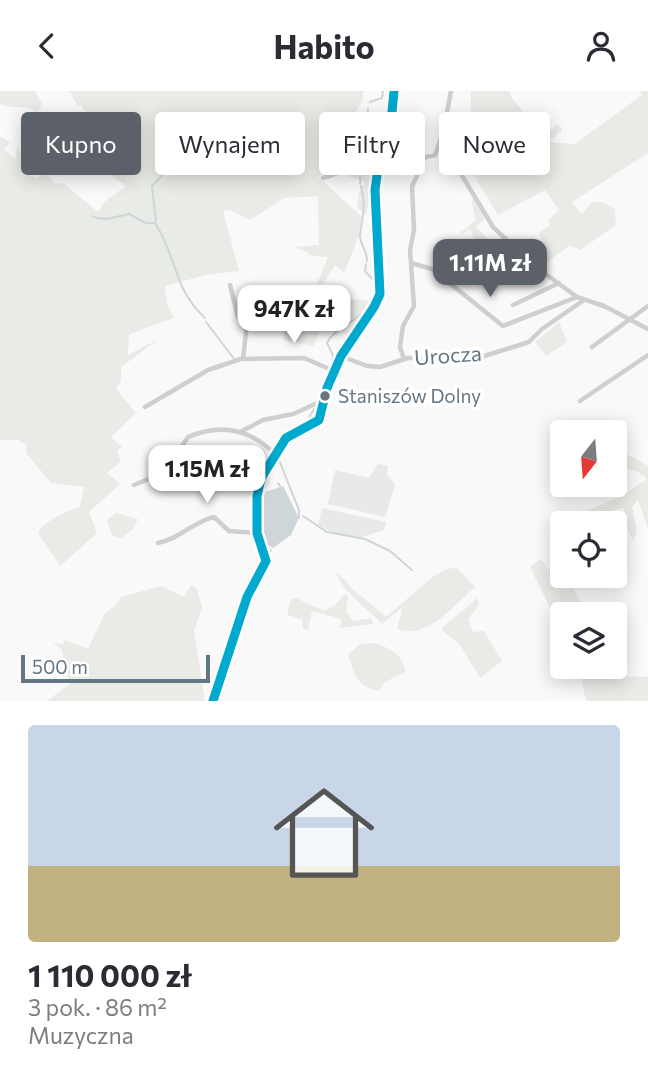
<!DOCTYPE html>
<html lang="pl">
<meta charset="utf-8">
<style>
:root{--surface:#fff;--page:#f7f7f7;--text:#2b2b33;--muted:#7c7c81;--accent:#5c6169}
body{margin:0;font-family:Commissioner,sans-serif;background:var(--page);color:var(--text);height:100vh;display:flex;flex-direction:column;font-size:26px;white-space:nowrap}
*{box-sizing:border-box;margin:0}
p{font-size:23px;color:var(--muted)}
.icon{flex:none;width:38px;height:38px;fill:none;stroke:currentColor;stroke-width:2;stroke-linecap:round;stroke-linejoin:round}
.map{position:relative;height:610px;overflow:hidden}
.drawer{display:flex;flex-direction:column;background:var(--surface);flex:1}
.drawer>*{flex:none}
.guide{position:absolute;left:21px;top:21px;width:607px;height:63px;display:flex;gap:14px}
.needle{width:46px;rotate:197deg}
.tools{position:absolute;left:550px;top:329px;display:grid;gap:14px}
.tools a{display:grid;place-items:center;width:77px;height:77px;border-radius:7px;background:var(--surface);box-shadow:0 4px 18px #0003;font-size:35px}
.scale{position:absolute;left:21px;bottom:18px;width:189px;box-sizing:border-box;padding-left:7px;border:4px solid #657683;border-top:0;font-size:19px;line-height:24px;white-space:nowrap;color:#657683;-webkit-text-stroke:5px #fff;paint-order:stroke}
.price{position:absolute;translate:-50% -60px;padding:0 16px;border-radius:14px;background:#fff;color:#222;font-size:23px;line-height:46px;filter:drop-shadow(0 2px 4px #0008)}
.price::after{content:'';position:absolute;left:50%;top:42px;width:21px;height:16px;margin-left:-10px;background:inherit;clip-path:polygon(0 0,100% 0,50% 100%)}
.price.on{background:var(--accent);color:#fff}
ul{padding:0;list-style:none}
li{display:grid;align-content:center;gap:14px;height:371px;padding:0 28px}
li span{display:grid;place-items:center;height:217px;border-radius:7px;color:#555}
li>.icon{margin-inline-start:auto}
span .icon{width:126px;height:126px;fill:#fffc;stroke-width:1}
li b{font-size:30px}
.tag{padding:0 24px;border-radius:7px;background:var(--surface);box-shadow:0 4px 18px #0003;font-size:24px;line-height:63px}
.tag.on{background:var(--accent);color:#fff}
header{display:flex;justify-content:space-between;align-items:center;height:91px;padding:0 28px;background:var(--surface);font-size:32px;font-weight:700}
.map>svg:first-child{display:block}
.built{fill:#e8e9e9}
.green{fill:#e8ebe6}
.water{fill:#ced6d9}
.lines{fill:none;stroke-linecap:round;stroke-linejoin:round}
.stream{stroke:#ced6d9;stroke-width:2}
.minor{stroke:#cecfd0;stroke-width:4.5}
.bus-1-casing{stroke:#fff;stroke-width:14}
.bus-1{stroke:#00a9ce;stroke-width:9}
.bus-dot{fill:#657683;stroke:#fff;stroke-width:2.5}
.labels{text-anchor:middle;stroke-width:7;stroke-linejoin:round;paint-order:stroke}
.bus-label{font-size:19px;fill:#657683;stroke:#fff;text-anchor:start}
.street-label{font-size:21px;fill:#657683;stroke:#fff}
</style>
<header><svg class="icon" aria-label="back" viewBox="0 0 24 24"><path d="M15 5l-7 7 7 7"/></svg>Habito<svg class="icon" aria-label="person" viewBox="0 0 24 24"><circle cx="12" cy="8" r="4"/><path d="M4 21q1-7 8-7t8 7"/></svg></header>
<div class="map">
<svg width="648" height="610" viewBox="0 0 648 610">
<rect width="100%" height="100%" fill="#f9f9f9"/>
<path class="built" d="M378 373 388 375 387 383 395 394 385 426 328 413 335 379 369 387Z
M322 417 386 431 384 439 359 447 334 442 318 434Z"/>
<path class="green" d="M0 0H35L42 12 38 21C22 13 14 19 0 13Z
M69 0H363V9L355 22 344 58 328 78 318 86 362 126 361 140 344 182 335 174 323 193H317L328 166 308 164 307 161 293 156 319 154 318 105 284 107 250 129 230 119 223 120 239 180 206 184 165 195 167 213 174 227 129 243 128 264 159 248 121 276V290L116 298 136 322 111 346 122 356 117 360 121 370 107 382 120 393 89 421 97 442 60 475 38 442C46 428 66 421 80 416L84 396 51 392 27 363 26 354 18 349H0V45L10 52 4 58 15 68 18 54 26 83 37 87 47 81 55 93 63 92 98 121 104 111 126 95 110 84 113 71 93 58 99 45 81 14 78 15Z
M471 0H510L511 6 543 45 558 33 562 39 548 51 575 53 642 4 640 0H648V62L572 111 582 123 592 111H602L615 118 616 134 580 159 570 154 539 177 538 174 545 166 540 158 543 150 538 143 550 134 548 129 559 119 545 99 498 124 470 78Z
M368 38 382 42 366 123 357 117 359 102 365 91 348 85Z
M474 108 485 128 476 135 509 172 506 186 490 192C480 174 479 156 470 138L460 144V142L476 129 471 109Z
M358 208 369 210 356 230 343 236 336 244 325 230 352 209Z
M312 218 322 235 313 255 284 249V235L266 232 301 228Z
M559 231 567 251 546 265 535 251Z
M614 356 648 375V438L638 409 632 416 637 441 633 449 628 440 624 417C606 419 578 436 562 430L620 406 647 388C638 379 626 375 614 380Z
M116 422 138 428 133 438 121 447 112 444 107 429Z
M541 468 552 483 571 492 586 523H562V541L530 476Z
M449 477 458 478 475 496C453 515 427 549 397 538L403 516 382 533C366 515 345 504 336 482 346 488 349 495 355 500 365 509 376 517 386 526L435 484Z
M191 494 197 498 202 516 194 540 205 610H47L70 593 62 559 53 552 63 553 65 549 88 558 105 522 115 515 121 506 161 495 184 506Z
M345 503 348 506 346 521 353 530 371 527 373 533 340 537 342 528 312 520 308 538H303L302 528 287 524 291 508 296 507 324 520 334 515Z
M477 507 479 514 468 528 473 541 484 540 502 570 480 587 460 554 441 538Z
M374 552C389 557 404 563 405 581L385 591 379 600C357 595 355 585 348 564L360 553Z
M614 566 617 585 648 586V610H586L579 576H614Z"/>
<path class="water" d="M283 395 299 427 291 444 273 457C253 449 260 419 262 402Z"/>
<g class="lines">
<path class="stream" d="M370 11 382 7 383 0
M367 30 368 18
M362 51V49
M360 93 362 54
M361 95C366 115 363 123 360 144 359 152 368 161 367 170
M93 126H95
M97 127 107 128 129 123 146 132H155C178 167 172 196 205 227
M156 130 152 95 167 79 166 61
M366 173 365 180 377 193V202
M206 231 235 269
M332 278 333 264 327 252C337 232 368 229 376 203
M322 308 324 293 331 281
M300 341 317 335
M275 360 280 347 305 333 314 318
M277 364 299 419V427
M278 392 280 395
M303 425 327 441 365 448 390 460 412 479
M261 448 271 460"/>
<path class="minor" d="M451 0 445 32 458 78 493 136 536 176 577 206 604 215 648 238
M323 87 346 79 366 35 383 40
M411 172 432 178 503 235 577 206
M230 194 238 226H248
M513 214 559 192
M248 228 300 224 324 204
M592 256 648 215
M341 265 367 275 380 276 408 267H478L529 251 542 238 584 209
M243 268 248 224
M404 268 400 256 403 235 414 215 410 159 414 139 412 95 418 83 414 69 435 64 445 36
M580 310 648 264
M145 316 208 279 241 268 304 267 334 280
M242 340 263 329 293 323 324 309
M134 394 165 381 188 346C221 332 250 338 275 363
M158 452C180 448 194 430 214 426L229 440 257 442
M213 610 247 506 266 470 257 442V405L261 387 286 347 319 329 327 297 341 265 374 216 380 203 375 99 383 40 392 21 394 0"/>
<g class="bus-1-casing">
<path id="bus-1" d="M213 610 247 506 266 470 257 442V405L261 387 286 347 319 329 327 297 341 265 374 216 380 203 375 99 383 40 392 21 394 0"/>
</g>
<use href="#bus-1" class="bus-1"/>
</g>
<circle class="bus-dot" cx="325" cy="305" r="6"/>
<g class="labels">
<g class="bus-label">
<text x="338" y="312">Staniszów Dolny</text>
</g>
<g class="street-label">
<text transform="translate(448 265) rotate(-4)" y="7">Urocza</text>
</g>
</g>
</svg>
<div class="tools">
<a><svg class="needle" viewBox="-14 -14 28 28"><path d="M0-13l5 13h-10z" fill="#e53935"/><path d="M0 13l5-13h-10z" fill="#7c7c81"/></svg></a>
<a><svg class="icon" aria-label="locate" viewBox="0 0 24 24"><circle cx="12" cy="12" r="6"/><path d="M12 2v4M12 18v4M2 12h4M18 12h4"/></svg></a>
<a><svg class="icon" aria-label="layers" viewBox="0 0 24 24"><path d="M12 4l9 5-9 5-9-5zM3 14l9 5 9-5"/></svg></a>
</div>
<div class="scale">500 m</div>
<b class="price on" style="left:490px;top:208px">1.11M zł</b>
<b class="price" style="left:294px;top:254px">947K zł</b>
<b class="price" style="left:207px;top:414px">1.15M zł</b>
<div class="guide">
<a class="tag on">Kupno</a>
<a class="tag">Wynajem</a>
<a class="tag">Filtry</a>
<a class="tag">Nowe</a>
</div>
</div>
<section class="drawer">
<ul>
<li><span style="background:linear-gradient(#c9d6e8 65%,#c2b280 0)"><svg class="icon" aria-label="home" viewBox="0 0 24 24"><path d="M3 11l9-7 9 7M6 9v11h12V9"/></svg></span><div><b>1 110 000 zł</b><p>3 pok. · 86 m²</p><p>Muzyczna</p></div></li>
</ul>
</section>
